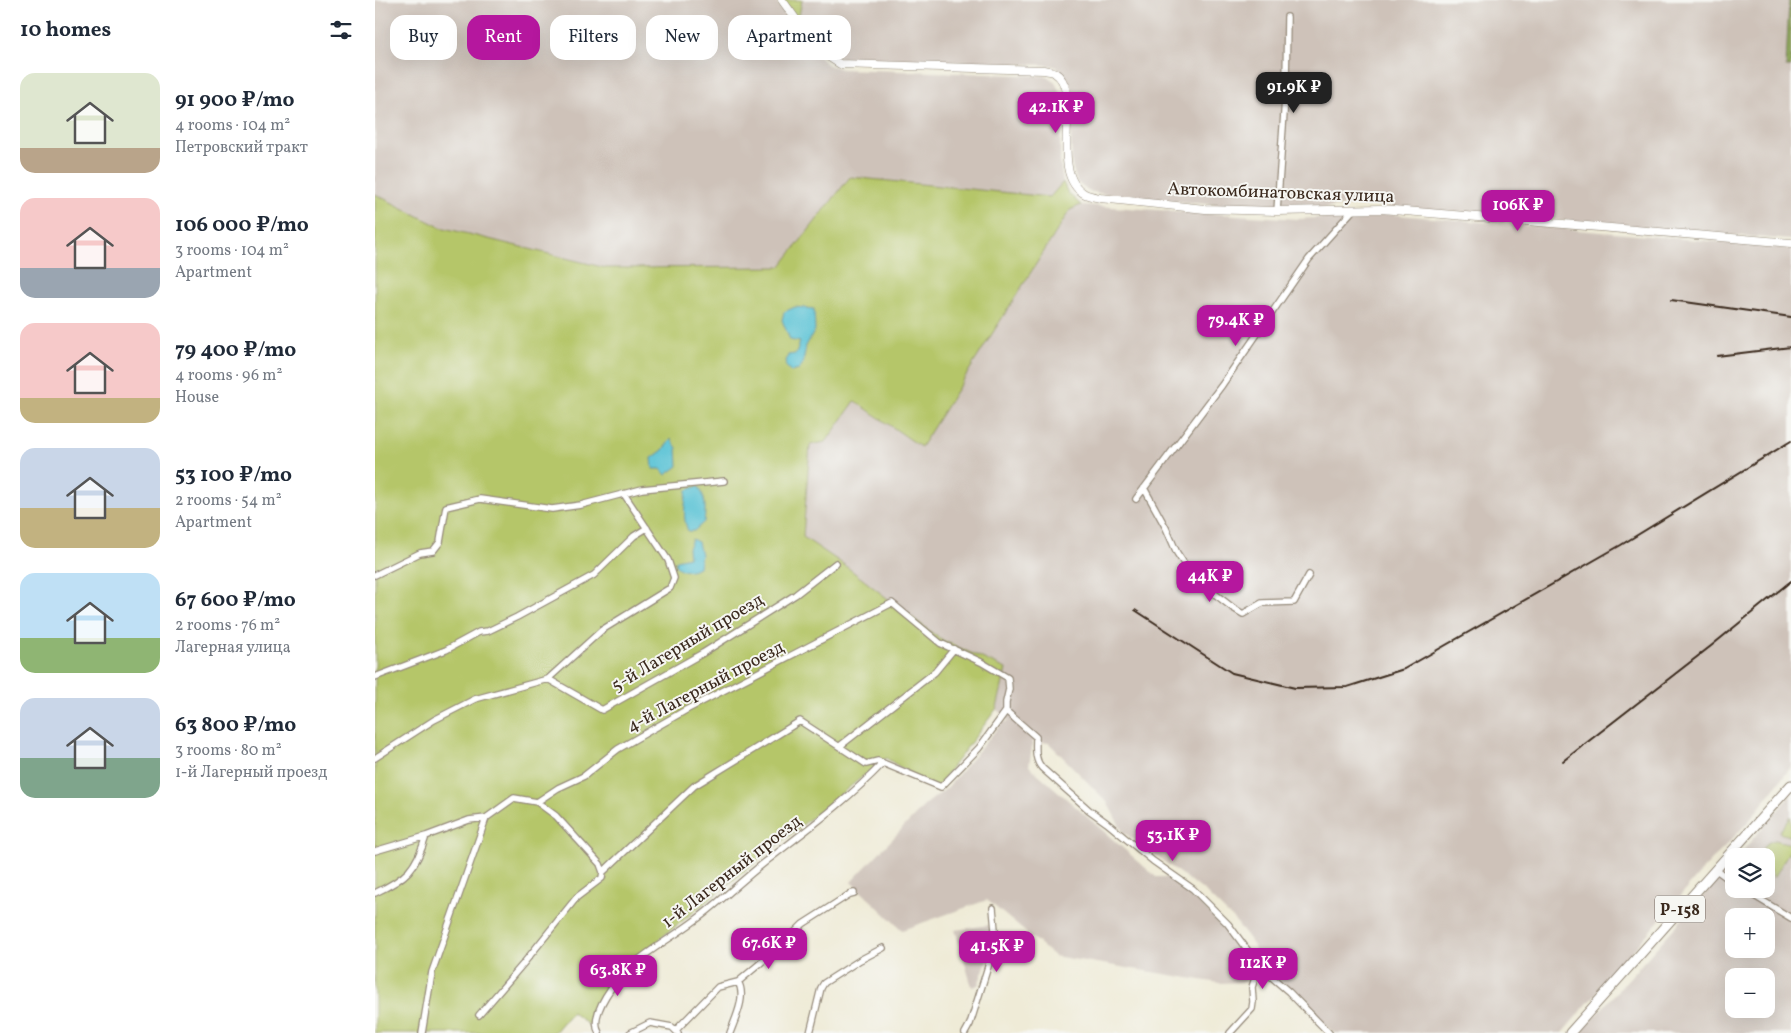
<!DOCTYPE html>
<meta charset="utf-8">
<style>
:root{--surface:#fff;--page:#f2f2f3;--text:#1f2937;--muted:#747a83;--accent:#b5179e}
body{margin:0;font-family:Vollkorn,serif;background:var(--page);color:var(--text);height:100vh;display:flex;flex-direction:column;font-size:19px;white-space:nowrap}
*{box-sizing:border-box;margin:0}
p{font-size:16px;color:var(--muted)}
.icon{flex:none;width:28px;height:28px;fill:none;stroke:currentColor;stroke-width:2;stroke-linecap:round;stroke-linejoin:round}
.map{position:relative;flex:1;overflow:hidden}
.details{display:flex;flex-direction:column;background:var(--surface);width:375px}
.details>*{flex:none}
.banner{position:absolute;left:15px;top:15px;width:475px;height:45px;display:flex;gap:10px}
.controls{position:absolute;left:1350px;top:848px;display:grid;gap:10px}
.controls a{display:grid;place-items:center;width:50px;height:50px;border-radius:10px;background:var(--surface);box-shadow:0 5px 20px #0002;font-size:25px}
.price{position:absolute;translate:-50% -42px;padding:0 11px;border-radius:10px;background:var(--accent);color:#fff;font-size:16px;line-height:32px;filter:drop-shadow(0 1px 2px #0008)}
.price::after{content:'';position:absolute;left:50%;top:30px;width:15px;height:11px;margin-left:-8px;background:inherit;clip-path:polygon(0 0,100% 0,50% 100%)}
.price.on{background:#222;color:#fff}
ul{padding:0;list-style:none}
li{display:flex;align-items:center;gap:15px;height:125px;padding:0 20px}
li span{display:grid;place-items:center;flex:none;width:140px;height:100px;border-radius:15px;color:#555}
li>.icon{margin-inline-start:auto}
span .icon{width:60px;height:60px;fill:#fffc;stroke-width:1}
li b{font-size:21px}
h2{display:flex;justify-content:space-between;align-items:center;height:60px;padding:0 20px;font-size:21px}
.pill{padding:0 18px;border-radius:15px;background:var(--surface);box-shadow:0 5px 20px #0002;font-size:18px;line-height:45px}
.pill.on{background:var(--accent);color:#fff}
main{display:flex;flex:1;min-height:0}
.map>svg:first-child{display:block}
.industrial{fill:#cec2b9;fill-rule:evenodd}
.green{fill:#b5c669;stroke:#787844}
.forest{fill:#90ab5d;stroke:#666a3e}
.water{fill:#5ac3d6;stroke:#4a767a}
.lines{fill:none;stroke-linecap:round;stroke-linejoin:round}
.street-casing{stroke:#958a7a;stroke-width:8}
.secondary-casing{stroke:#958a7a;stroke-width:9}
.primary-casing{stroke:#958a7a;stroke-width:11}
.street{stroke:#fff;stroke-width:5.5}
.secondary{stroke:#fff;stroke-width:8}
.primary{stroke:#fff;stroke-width:9}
.rail{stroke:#3b2a1e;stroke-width:2}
.labels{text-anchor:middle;stroke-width:4;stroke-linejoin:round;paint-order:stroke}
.shield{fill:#f6f6f2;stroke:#73675e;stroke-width:1}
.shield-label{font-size:16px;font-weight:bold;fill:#3b2a1e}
.street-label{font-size:18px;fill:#3b2a1e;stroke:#f6f6f2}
</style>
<main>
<section class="details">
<h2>10 homes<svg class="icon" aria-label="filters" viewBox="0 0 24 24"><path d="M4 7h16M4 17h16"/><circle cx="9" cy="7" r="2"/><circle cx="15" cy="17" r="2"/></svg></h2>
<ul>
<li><span style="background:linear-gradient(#dfe7d0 75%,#b9a48a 0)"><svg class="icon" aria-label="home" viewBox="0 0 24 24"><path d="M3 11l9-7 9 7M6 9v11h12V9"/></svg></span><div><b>91 900 ₽/mo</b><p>4 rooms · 104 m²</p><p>Петровский тракт</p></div></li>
<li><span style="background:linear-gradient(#f6c9c9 70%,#9aa5b1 0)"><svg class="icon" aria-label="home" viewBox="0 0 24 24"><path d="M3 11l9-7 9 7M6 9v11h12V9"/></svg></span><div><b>106 000 ₽/mo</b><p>3 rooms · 104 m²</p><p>Apartment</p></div></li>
<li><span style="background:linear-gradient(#f6c9c9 75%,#c2b280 0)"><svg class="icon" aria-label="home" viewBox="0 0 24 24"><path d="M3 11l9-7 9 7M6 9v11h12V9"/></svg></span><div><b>79 400 ₽/mo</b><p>4 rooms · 96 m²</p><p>House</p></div></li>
<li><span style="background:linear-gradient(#c9d6e8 60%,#c2b280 0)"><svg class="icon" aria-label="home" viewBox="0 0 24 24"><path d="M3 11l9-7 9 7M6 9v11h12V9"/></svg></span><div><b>53 100 ₽/mo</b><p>2 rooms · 54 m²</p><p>Apartment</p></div></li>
<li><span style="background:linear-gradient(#bfe0f5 65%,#8fb573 0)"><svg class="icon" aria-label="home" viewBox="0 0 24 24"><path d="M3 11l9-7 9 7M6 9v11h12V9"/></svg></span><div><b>67 600 ₽/mo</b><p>2 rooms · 76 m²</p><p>Лагерная улица</p></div></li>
<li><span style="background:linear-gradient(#c9d6e8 60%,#7fa58c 0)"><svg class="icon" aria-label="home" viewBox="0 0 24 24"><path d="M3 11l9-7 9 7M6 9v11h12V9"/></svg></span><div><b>63 800 ₽/mo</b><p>3 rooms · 80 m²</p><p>1-й Лагерный проезд</p></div></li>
</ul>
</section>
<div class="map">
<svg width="1416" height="1033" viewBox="0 0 1416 1033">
<rect width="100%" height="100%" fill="#f6f6f2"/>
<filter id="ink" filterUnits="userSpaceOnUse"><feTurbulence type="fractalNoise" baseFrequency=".02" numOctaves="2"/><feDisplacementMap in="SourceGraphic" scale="10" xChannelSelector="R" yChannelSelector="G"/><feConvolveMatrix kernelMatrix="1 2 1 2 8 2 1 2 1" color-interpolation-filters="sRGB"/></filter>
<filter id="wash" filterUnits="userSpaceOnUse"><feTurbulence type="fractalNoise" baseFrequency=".0096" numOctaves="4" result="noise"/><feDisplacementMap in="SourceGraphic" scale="20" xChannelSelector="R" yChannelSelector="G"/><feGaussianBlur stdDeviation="1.12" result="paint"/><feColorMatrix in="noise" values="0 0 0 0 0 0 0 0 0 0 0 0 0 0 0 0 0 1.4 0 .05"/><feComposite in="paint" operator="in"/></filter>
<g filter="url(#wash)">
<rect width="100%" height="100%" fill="#efebd7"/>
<path class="industrial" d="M0 0H400L433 47 453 65 466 69 672 76 679 81 684 90 686 101 685 162 688 182 675 197 475 177 405 267 231 268 65 227 0 194Z
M427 0H1416V240L985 204 922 211 894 210 735 195 713 191 702 182 697 166 695 95 692 84 682 67 674 65 583 62H492L464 58 453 53 439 39 424 16Z
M706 205 923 219 1012 214 1416 248V767L1374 821 1324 874 1187 1033H959L888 965 881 955 879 946 862 923 828 890 748 832 732 802 674 743 658 741 654 766 781 877H793L809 887 841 919 876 957V962L870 982 844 983 679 956 612 900 527 930 476 882 550 805 572 788 627 723 634 721 619 707 562 638 428 537 435 445 451 442 479 401 546 447 695 209Z
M1416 795V1033H1205L1359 861V889H1391V856H1363ZM1359 916H1391V949H1359ZM1359 976H1391V1009H1359Z
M613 925 619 926V941L603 985 597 987 580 930Z"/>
<path class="green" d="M407 0H427L424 16 420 20Z
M475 177 675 197 688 182 693 193 706 205 695 210 546 447 480 401 451 442 435 445 428 537 468 564 565 639 631 669 622 708 560 790 511 758 251 966 222 1003 215 1026 197 1012 179 1033H0V194L65 227 231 268 405 267Z
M1416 816V836L1407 834 1404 832Z
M1400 840 1416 844V848L1399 878 1391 862V856H1388L1386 852 1392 843Z"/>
<path class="forest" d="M1414 0H1416V67H1411Z"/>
<path class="water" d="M420 307 439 309 440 330 431 346 428 363 424 370 416 372 410 365 413 355 421 354 425 342 415 340 407 320 409 312Z
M296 439 302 448 303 466 291 475 286 469H278L277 458 288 450Z
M323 486C331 497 331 509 329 522L319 531H313C307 517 310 505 312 490Z
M317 539 323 542 326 555 324 567C314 571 308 573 300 565L301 560 314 557 313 548Z"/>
</g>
<g filter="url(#ink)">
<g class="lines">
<g class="street-casing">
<path id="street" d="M902 211 911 85 912 17
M769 488 791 528 802 553 818 577 858 608 868 614 887 603 919 602 934 575
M761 499 847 385 934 259 978 210
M0 575 45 553 58 551 65 542 71 507 105 499 177 509 206 505 267 489 349 481
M0 677 71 650 104 632 113 631 142 617 219 575 259 536 272 528
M173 679 227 710 328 653 420 595 461 563
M631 711 661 737C661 748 659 759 667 768L714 810 732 823 778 861 818 889 853 924 884 966 914 992 954 1033
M465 746 560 672 579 649
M0 758 59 720 100 699 173 679 227 630 295 588 299 578 293 560 249 494
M0 851 51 836 94 820 111 818
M1340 869 1359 883
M1368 889 1416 918
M0 893C32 878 41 869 51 836
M104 1015 148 964 202 897 227 878 228 872
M301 1030 343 987 363 982 408 944 428 924 475 894 479 893
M47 1033 57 972 111 818 139 798 162 802 181 816 225 864 228 872 319 786 425 721 491 764 503 761 566 787 604 748 631 711V702L634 689 633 678 606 662 565 643 517 603 311 710 243 749 209 776 183 788 162 802
M224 1033C213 1013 242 978 257 965 277 948 301 935 322 919 345 902 366 881 389 863 430 831 472 801 508 763
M255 1033 275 1023 297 1027 303 1033
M355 1033C360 1019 372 996 363 982
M435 1033 446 988 449 983 485 960 508 948
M590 1033 595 1024 621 941 618 908
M855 1033 877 1009 878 1002 877 987 884 966"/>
</g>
<g class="secondary-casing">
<path id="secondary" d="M407 0 443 50 465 64 669 70C672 71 678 71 680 73 709 90 672 174 710 194 714 196 720 197 725 198L830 209 902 211 1006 209 1416 243"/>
</g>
<g class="primary-casing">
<path id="primary" d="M1195 1033 1416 785"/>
</g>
<use href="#street" class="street"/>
<use href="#secondary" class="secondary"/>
<use href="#primary" class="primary"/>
<path class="rail" d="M1296 300 1416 317
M1342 356 1416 347
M760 610 857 673 920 688 972 687 1029 669 1246 545 1416 441
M1188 761 1336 646 1416 581"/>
</g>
</g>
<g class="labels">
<rect class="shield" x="1280" y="895.5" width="50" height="27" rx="4"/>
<g class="shield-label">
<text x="1305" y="915">Р-158</text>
</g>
<g class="street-label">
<text transform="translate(906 192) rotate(2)" y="6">Автокомбинатовская улица</text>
<text transform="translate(312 642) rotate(-31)" y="6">5-й Лагерный проезд</text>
<text transform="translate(330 686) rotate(-28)" y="6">4-й Лагерный проезд</text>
<text transform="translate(356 871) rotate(-38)" y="6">1-й Лагерный проезд</text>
</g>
</g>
</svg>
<div class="controls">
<a><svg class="icon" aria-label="layers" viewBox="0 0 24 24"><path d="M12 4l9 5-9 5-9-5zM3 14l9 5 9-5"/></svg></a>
<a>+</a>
<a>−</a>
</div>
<b class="price on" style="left:919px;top:114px">91.9K ₽</b>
<b class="price" style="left:681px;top:134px">42.1K ₽</b>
<b class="price" style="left:1143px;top:232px">106K ₽</b>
<b class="price" style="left:861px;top:347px">79.4K ₽</b>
<b class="price" style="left:835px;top:603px">44K ₽</b>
<b class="price" style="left:798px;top:862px">53.1K ₽</b>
<b class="price" style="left:394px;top:970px">67.6K ₽</b>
<b class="price" style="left:622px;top:973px">41.5K ₽</b>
<b class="price" style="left:888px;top:990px">112K ₽</b>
<b class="price" style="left:243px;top:997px">63.8K ₽</b>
<div class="banner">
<a class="pill">Buy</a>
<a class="pill on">Rent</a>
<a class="pill">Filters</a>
<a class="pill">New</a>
<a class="pill">Apartment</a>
</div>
</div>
</main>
